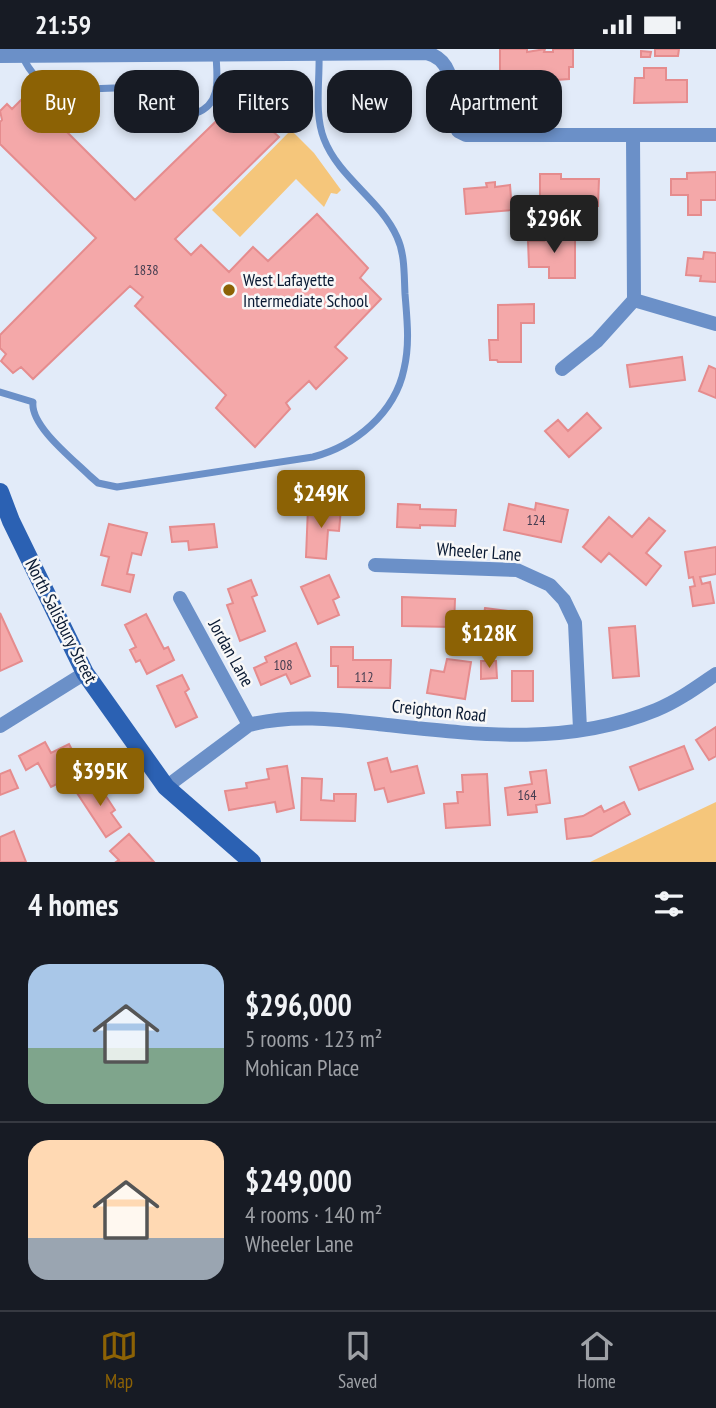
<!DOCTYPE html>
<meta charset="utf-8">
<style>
:root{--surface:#171b24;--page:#20242c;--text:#f1f3f6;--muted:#9ea1a6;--line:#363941;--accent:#8c6205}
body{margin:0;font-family:"PT Sans Narrow",sans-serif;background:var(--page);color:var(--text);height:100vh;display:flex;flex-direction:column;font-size:26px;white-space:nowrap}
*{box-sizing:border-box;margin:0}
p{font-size:23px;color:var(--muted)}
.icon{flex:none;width:38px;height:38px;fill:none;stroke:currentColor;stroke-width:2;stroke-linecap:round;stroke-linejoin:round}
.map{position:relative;height:813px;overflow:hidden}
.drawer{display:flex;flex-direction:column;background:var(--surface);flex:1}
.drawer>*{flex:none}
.hud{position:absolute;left:21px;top:21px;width:676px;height:63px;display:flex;gap:14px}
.price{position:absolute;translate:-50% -60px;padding:0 16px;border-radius:7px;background:var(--accent);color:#fff;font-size:23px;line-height:46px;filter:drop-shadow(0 2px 4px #0008)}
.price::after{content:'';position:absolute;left:50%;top:42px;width:21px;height:16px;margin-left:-10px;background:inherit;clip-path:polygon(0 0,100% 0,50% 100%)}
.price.current{background:#222;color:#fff}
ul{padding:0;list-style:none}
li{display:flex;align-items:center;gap:21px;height:175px;padding:0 28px}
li+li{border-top:2px solid var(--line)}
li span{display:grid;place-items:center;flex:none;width:196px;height:140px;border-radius:21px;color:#555}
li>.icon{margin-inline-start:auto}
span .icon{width:84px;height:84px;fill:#fffc;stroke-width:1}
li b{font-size:30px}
h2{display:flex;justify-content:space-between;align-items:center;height:84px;padding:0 28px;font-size:30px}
.chip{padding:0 24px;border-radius:21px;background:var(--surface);box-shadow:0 4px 10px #0003;font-size:24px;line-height:63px}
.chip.current{background:var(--accent);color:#fff}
.status{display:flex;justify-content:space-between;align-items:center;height:49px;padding:0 35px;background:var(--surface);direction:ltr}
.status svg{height:19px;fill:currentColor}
.tab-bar{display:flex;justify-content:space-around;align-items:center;height:98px;border-top:2px solid var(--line);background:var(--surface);font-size:19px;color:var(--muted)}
.tab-bar a{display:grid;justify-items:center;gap:4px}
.tab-bar .current{color:var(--accent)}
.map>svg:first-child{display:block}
.green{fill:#f5c67b}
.building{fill:#f4a8a9;stroke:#e58c8e;stroke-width:2}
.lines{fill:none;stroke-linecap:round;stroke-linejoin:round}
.lane{stroke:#6b90c8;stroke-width:7}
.street{stroke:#6b90c8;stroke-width:14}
.secondary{stroke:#2b61b3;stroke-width:18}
.poi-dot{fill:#8c6205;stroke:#f8f8f8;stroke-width:2.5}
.labels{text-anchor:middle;stroke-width:5;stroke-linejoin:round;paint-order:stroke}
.number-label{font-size:14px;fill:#443d50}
.poi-label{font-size:18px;fill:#091932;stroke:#f8f8f8;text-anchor:start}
.street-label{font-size:18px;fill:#091932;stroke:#f8f8f8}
</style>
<div class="status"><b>21:59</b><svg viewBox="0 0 49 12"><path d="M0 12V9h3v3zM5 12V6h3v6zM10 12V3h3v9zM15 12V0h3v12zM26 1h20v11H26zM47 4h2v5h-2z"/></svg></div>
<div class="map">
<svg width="716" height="813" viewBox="0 0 716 813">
<rect width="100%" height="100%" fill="#e2ebf9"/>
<path class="green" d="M291 81 314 104 341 141 337 145 331 144 324 158 296 130 240 188 212 161Z
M716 753V813H590Z"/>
<path class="building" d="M500 0H527V3L545 0 544 3H553V0H573V18H569V30L514 34V23H500Z
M655 0H679L678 7H655Z
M641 2 651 3 650 8H641Z
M644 19H666V31H687V53L634 54 635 29H644Z
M28 44 135 151 240 49 253 62 259 56 273 70 266 76 279 88 175 190 191 206 201 196 229 223 253 198 268 212 317 165 368 219 360 229 381 250 335 298 347 309 316 340 309 332 286 354 290 360 255 398 216 359 226 346 135 257 143 248 130 237 33 330 21 318 13 324 1 312 6 305 0 299V286L96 189 0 95V73L2 71 0 62 7 55 12 60Z
M716 123V151H701V166H688V146H671V130H687V124Z
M540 125H561V130H599L598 157H540Z
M495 133V138L510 136 512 161 466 165 464 140 487 138 486 134Z
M543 185H575V229H549V218H529L528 192H544Z
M704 203 716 204V233L700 232 701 227 686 226 688 209 703 210Z
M534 255V274H521V313H498L497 311H490L489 291H498V256Z
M682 308 685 331 630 338 627 316Z
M709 317 716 320V349L699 342Z
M587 364 601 379 569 408 545 382 558 371 568 382Z
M536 454 568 461 561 493 504 481 509 455 535 461Z
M398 455 420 456V460L456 461 455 477 420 476V479L397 478Z
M308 458 341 459 339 482 328 481 326 510 306 508Z
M609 468 632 488 649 469 665 482 646 504 661 517 646 536 609 504 601 513 583 498Z
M109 475 147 484 141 506 132 504 127 525 134 526 130 543 102 536 109 508 101 506Z
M214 475 217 498 189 501 188 492 172 493 170 478Z
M716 498V525L700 528 702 535 710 533 714 554 693 557 690 538 695 537 693 528 689 529 685 503Z
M329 526 339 548 333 551 339 566 318 575 301 538Z
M251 531 257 546 252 548 265 582 240 592 227 556 233 554 228 540Z
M402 548 455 550 454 578 402 577Z
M485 559 531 565 527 591 481 584Z
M0 564 22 612 0 622Z
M146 565 164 600 168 598 174 611 147 625 140 611 136 613 130 601 136 598 125 576Z
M635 577 639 627 613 629 609 579Z
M296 594 310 627 291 635 286 625 261 636 254 619 267 613 265 608Z
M331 598H353V611H391L390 639 338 638V617H331Z
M447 610 471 613 465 650 427 644 431 621 444 623Z
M481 612H496L497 629 481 630Z
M512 622H533V652H512Z
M182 626 189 640 185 643 197 668 176 678 157 637Z
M716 678V707L709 711 696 691Z
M45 693 51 704 69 695 79 714 63 722 67 730 51 738 38 714 26 721 19 707Z
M684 697 693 720 639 741 630 718Z
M387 709 391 723 417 717 424 744 388 753 384 739 375 741 368 714Z
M287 717 294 759 277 763 275 753 229 761 225 742 247 739 246 734 269 730 267 720Z
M10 721 18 739 0 746V725Z
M546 721 550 754 536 756 537 763 508 766 505 739 532 735 530 723Z
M487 725 490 776 446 779 444 755 458 754 457 743H463L462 726Z
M302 729 322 730 321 751 334 752V745H356L355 772 301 771Z
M96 732 115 761 111 764 121 778 106 788 77 744Z
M624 753 630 765 591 787 567 790 565 770 583 767 601 757 604 763Z
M14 782 26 813H0V788Z
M129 785 154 813H116L119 811 110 802Z"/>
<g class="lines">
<path class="lane" d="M23 8C29 22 38 33 54 38 71 43 124 38 144 37 164 44 166 59 179 64 184 67 191 66 196 64 222 55 217 28 216 6
M0 343 33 353C30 377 74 411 90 427L98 434 117 438 313 408C355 397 395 364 404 320 410 295 407 270 405 245 404 226 405 205 397 188 380 150 339 129 324 90 314 65 320 31 319 5"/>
<path class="street" d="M0 7 426 4C460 11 450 56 458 82L466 86H716
M634 251 716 275
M562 320 597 292 634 251 633 87
M375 516 517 521 550 536 564 551 575 574 580 680
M180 549 249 676
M0 677 85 624
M166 738 249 676C293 664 342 671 387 676 479 686 568 697 656 661 678 652 697 638 716 625"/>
<path class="secondary" d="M0 443 11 472 85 624 166 738 252 813"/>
</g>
<circle class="poi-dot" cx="229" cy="241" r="7"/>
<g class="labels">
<g class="number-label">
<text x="146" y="226">1838</text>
<text x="536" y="476">124</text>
<text x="283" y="621">108</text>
<text x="364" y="633">112</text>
<text x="527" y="751">164</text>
</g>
<g class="poi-label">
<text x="243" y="237">West Lafayette<tspan x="243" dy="21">Intermediate School</tspan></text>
</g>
<g class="street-label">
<text transform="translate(479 503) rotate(4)" y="6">Wheeler Lane</text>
<text transform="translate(61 572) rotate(63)" y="6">North Salisbury Street</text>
<text transform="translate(231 604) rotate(61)" y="6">Jordan Lane</text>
<text transform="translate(439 662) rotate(6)" y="6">Creighton Road</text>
</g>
</g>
</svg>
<b class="price current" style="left:554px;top:206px">$296K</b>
<b class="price" style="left:321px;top:481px">$249K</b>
<b class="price" style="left:489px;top:621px">$128K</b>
<b class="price" style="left:100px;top:759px">$395K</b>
<div class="hud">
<a class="chip current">Buy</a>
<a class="chip">Rent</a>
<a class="chip">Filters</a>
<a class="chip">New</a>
<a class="chip">Apartment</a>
</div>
</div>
<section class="drawer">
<h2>4 homes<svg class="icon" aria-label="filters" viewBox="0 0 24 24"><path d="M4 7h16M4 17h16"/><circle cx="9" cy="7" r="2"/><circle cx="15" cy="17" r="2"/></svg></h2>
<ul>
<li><span style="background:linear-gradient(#a9c7e8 60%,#7fa58c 0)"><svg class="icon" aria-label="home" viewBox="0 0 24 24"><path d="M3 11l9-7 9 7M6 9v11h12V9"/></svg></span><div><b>$296,000</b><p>5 rooms · 123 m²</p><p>Mohican Place</p></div></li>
<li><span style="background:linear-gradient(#ffd9b3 70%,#9aa5b1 0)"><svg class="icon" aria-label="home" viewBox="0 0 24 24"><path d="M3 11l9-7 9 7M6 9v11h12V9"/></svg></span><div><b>$249,000</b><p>4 rooms · 140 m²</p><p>Wheeler Lane</p></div></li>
</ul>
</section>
<nav class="tab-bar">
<a class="current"><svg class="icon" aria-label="map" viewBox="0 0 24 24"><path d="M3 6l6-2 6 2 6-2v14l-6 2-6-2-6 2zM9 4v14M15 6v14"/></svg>Map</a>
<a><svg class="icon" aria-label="saved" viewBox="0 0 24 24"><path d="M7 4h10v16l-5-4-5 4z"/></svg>Saved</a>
<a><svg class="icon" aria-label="home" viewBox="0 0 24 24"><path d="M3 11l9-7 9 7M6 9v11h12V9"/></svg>Home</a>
</nav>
